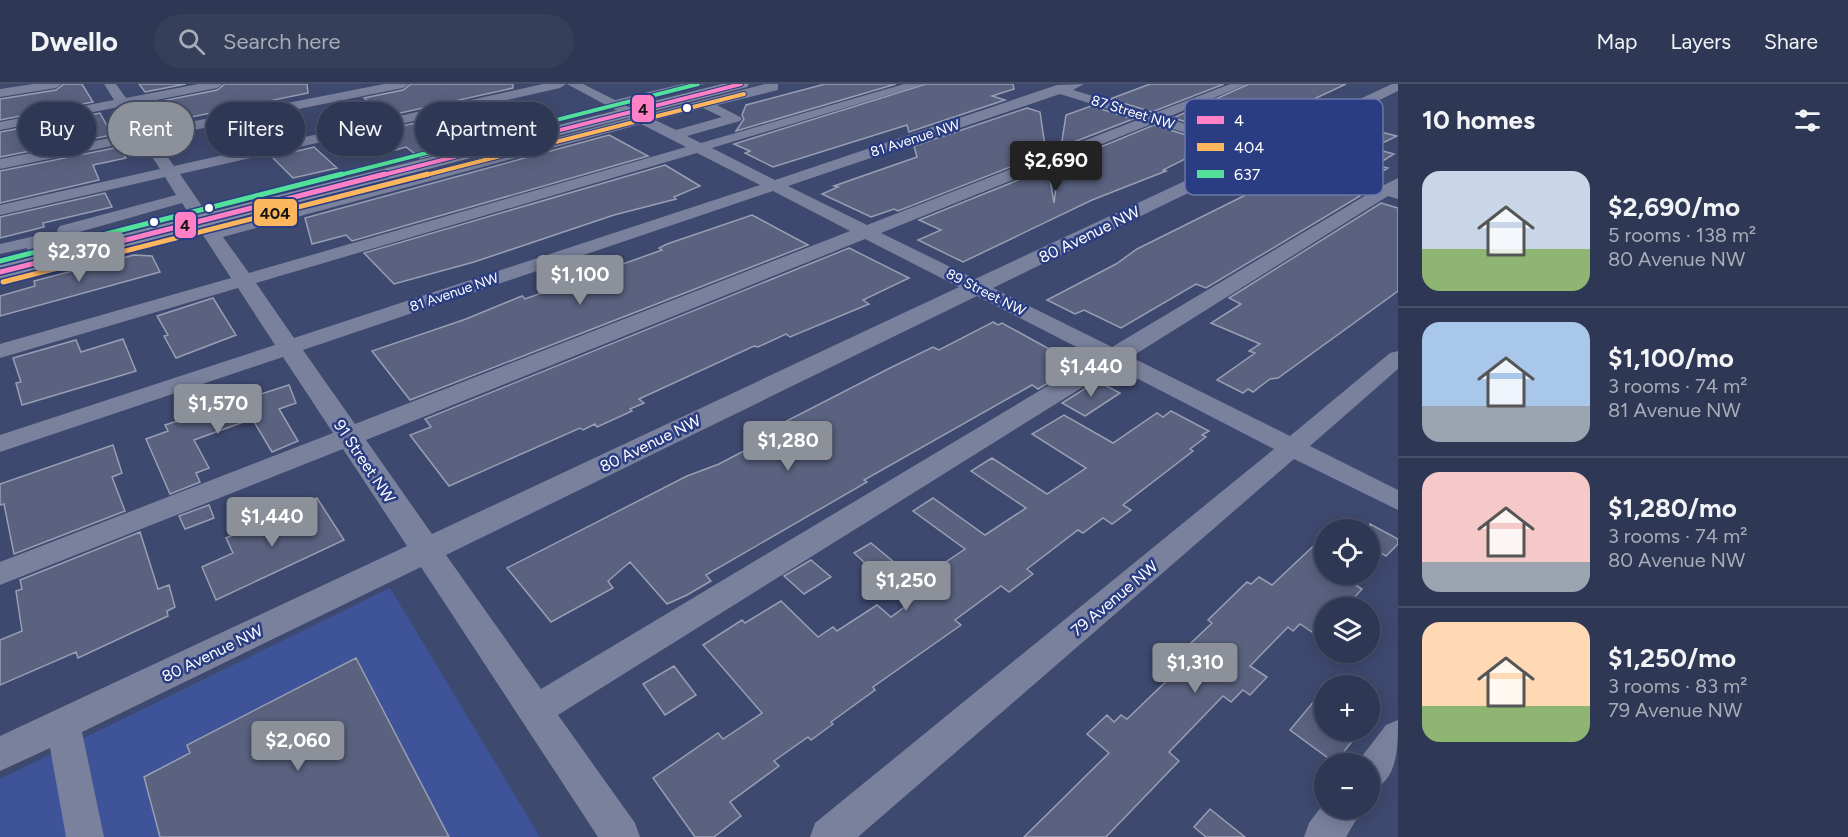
<!DOCTYPE html>
<meta charset="utf-8">
<style>
:root{--surface:#2e3753;--page:#363f5a;--text:#f1f3f6;--muted:#a7acb8;--line:#49516a;--accent:#8c9099}
body{margin:0;font-family:Figtree,sans-serif;background:var(--page);color:var(--text);height:100vh;display:flex;flex-direction:column;font-size:22px;white-space:nowrap}
*{box-sizing:border-box;margin:0}
p{font-size:20px;color:var(--muted)}
.icon{flex:none;width:33px;height:33px;fill:none;stroke:currentColor;stroke-width:2;stroke-linecap:round;stroke-linejoin:round}
.map{position:relative;flex:1;overflow:hidden}
.sheet{display:flex;flex-direction:column;background:var(--surface);width:450px}
.sheet>*{flex:none}
.banner{position:absolute;left:18px;top:18px;width:570px;height:54px;display:flex;gap:12px}
.buttons{position:absolute;left:1314px;top:435px;display:grid;gap:12px}
.buttons a{display:grid;place-items:center;width:66px;height:66px;border-radius:50%;background:var(--surface);box-shadow:0 3px 15px #0003,0 0 0 2px var(--line);font-size:30px}
.price{position:absolute;translate:-50% -51px;padding:0 14px;border-radius:6px;background:var(--accent);color:#fff;font-size:20px;line-height:39px;filter:drop-shadow(0 2px 3px #0008)}
.price::after{content:'';position:absolute;left:50%;top:36px;width:18px;height:14px;margin-left:-9px;background:inherit;clip-path:polygon(0 0,100% 0,50% 100%)}
.price.active{background:#222;color:#fff}
ul{padding:0;list-style:none}
li{display:flex;align-items:center;gap:18px;height:150px;padding:0 24px}
li+li{border-top:2px solid var(--line)}
li span{display:grid;place-items:center;flex:none;width:168px;height:120px;border-radius:18px;color:#555}
li>.icon{margin-inline-start:auto}
span .icon{width:72px;height:72px;fill:#fffc;stroke-width:1}
li b{font-size:26px}
h2{display:flex;justify-content:space-between;align-items:center;height:72px;padding:0 24px;font-size:26px}
.chip{padding:0 21px;border-radius:27px;background:var(--surface);box-shadow:0 3px 15px #0003,0 0 0 2px var(--line);font-size:21px;line-height:54px}
.chip.active{background:var(--accent);color:#fff}
header{display:flex;align-items:center;gap:36px;box-sizing:border-box;height:84px;padding:0 30px;background:var(--surface);border-bottom:2px solid var(--line)}
header strong{font-size:28px}
nav{display:flex;gap:33px;margin-inline-start:auto;font-size:21px}
.search{width:420px;height:54px;background:var(--page);display:flex;align-items:center;gap:15px;box-sizing:border-box;padding:0 21px;border-radius:33px;color:var(--muted);font-size:22px}
main{display:flex;flex:1;min-height:0}
.map>svg:first-child{display:block}
.green{fill:#3f5399}
.building{fill:#5a6280;stroke:#989eb3;stroke-width:1.5}
.lines{fill:none;stroke-linecap:round;stroke-linejoin:round}
.minor{fill:#7a819d;fill-rule:evenodd}
.major{fill:#838aa3;fill-rule:evenodd}
.bus-1-far1-casing{stroke:#2a3d83;stroke-width:6}
.bus-1-casing{stroke:#2a3d83;stroke-width:8}
.bus-2-far1-casing{stroke:#2a3d83;stroke-width:6}
.bus-2-casing{stroke:#2a3d83;stroke-width:8}
.bus-3-far1-casing{stroke:#2a3d83;stroke-width:6}
.bus-3-casing{stroke:#2a3d83;stroke-width:8}
.bus-1-far1{stroke:#ff80c5;stroke-width:4}
.bus-1{stroke:#ff80c5;stroke-width:5}
.bus-2-far1{stroke:#fcb65d;stroke-width:4}
.bus-2{stroke:#fcb65d;stroke-width:5}
.bus-3-far1{stroke:#53e098;stroke-width:4}
.bus-3{stroke:#53e098;stroke-width:5}
.bus-dot{fill:#fff;stroke:#2a3d83;stroke-width:2}
.labels{text-anchor:middle;stroke-width:5;stroke-linejoin:round;paint-order:stroke}
.far-street-label{font-size:14px;fill:#fff;stroke:#2a3d83}
.street-label{font-size:16px;fill:#fff;stroke:#2a3d83}
.key{fill:#2a3d83;stroke:#6a77a8;stroke-width:1.5}
.key-label{font-size:16px;fill:#fff}
.line-badge{stroke:#2a3d83;stroke-width:2}
.pale-badge-label{font-size:16px;text-anchor:middle;font-weight:bold;fill:#111}
</style>
<header>
<strong>Dwello</strong>
<div class="search"><svg class="icon" aria-label="search" viewBox="0 0 24 24"><circle cx="10" cy="10" r="6"/><path d="M15 15l6 6"/></svg>Search here</div>
<nav><a>Map</a><a>Layers</a><a>Share</a></nav>
</header>
<main>
<div class="map">
<svg width="1398" height="753" viewBox="0 0 1398 753">
<rect width="100%" height="100%" fill="#3e496f"/>
<path class="green" d="M390 504 540 753H0V695Z"/>
<path class="building" d="M64 0H82L93 18 0 36V15L56 6Z
M139 0H186L145 8Z
M225 0H307L308 9 167 38 152 19 217 6Z
M411 0H513V4L387 32 364 14 403 6Z
M825 0H896L736 47 744 35 742 31 746 21Z
M926 0H1013L1014 5 992 12 1005 16 909 48 907 41 773 83 745 69 750 67 734 60Z
M1150 0H1224L1152 28 1110 15Z
M1249 0H1346L1235 52 1173 34Z
M1091 22 1133 35 1061 63 1066 31Z
M487 23 490 24 480 27 515 49 420 74 406 63 396 66 375 48Z
M1027 24 1040 28 1046 69 898 127 894 125 871 133 822 110 838 103 834 102 917 73 914 62Z
M100 29 112 51 0 73V48Z
M1154 41 1215 60 1163 86 1166 87 1092 116 963 178 918 156 941 146 919 136 1048 84 1054 119 1059 80Z
M1364 44 1397 52 1372 64 1394 70 1376 81 1388 84 1371 94 1314 77 1342 65 1333 62Z
M609 51 648 72 352 157 346 151 312 160 305 134Z
M119 63 126 74 93 81 99 96 0 119V87Z
M314 63 337 84 293 94 272 73Z
M665 81 700 102 674 113 676 115 614 131 474 178 394 200 364 169Z
M1296 86 1355 104 1347 108 1360 112 1206 204 1196 200 1121 244 1084 226 1075 230 1047 216 1116 180 1137 165Z
M105 109 112 123 43 139 44 143 0 154V133Z
M1381 119 1398 124V207L1278 294 1270 295 1253 308 1248 305 1243 309 1217 296 1255 269 1249 267 1260 260 1211 239 1241 220 1229 214Z
M752 131 808 161 410 316 372 267 466 235 522 212 525 215 662 166 659 164 667 160Z
M849 164 909 194 863 216 869 220 790 253 786 250 758 263 754 262 639 315 644 319 630 325 632 327 597 343 595 340 583 346 580 344 449 402 410 351 431 343 425 335Z
M134 171 152 172 160 188 0 232V212L35 202 34 197Z
M213 214 236 251 176 274 164 252 168 251 157 232Z
M993 238 998 241 1002 239 1031 255 1075 279 1070 282 1073 284 1038 305 1032 301 864 396 867 398 706 491 711 497 687 511 667 520 630 478 608 497 613 504 551 538 507 484 687 392 719 380 757 360 755 358 769 351 765 348 890 284 933 263 939 266Z
M123 255 136 287 22 321 16 299 21 298 13 274 76 256 81 268Z
M1097 297 1120 309 1085 332 1062 319Z
M289 301 296 319 279 325 298 357 272 368 253 336H249L194 356 209 384 196 389 200 398 170 410 146 355 168 347 165 341Z
M1171 327 1209 347 1202 351 1206 353 1190 365 1193 367 1123 421 1131 426 1112 440 1103 434 1083 449 1078 446 1027 485 1033 490 1009 508 1001 502 955 536 961 541 873 603 875 606 831 638 833 640 811 656 808 653 774 677 779 682 730 718 741 732 714 753H695L653 694 718 649 723 655 762 629 703 561 742 536 745 539 781 517 818 553 833 543 837 547 877 521 891 533 941 496 931 488 965 465 913 427 933 414 985 451 1026 424 971 387 992 374 1047 410 1086 384 1032 350 1064 331 1113 359 1157 329 1163 333Z
M113 361 122 389 112 393 125 427 14 470 4 420 0 421V400Z
M317 414 344 456 216 516 202 483 233 469 226 454Z
M209 421 214 434 185 445 179 432Z
M1370 440 1398 455V460L1386 472 1370 463Z
M140 448 158 505 169 501 175 523 167 527 168 532 78 574 76 568 0 601V556L22 547 16 507 22 505 20 496Z
M1324 452V490H1360L1352 499 1362 505 1345 524H1324V556L1300 540 1293 547 1288 543 1250 582 1267 593 1250 611 1243 606 1231 618 1223 612 1169 668 1179 677 1106 753H1024L1109 669 1087 650 1107 631 1114 638 1121 631 1127 635 1182 582 1179 580 1193 566 1190 560 1212 539 1208 536 1247 498 1251 500 1259 493 1272 501Z
M871 459 895 479 878 491 854 469Z
M811 476 831 493 804 510 784 492Z
M356 574 449 753H160L144 693 190 669 187 661Z
M674 582 696 611 665 631 643 600Z
M1324 605V646H1361L1335 679 1290 646Z
M1210 725 1245 753H1206L1194 743Z"/>
<g class="lines">
<path class="minor" d="M33 0H62L56 4 0 13V5Z
M104 0H116L126 14 198 0H223L217 4 131 21 149 46 384 0H409L403 4 154 54 174 82 543 0H566L560 4 180 90 217 144 630 34 567 0H583L615 16 682 0H704L625 21 644 31 765 0H778V6L717 21 742 34 740 37 687 52 701 59 904 0H924L712 64 775 96 1057 1 1084 0 1073 6 1152 30 1230 0H1247L1166 34 1259 62 1392 0H1398V7L1274 67 1384 101 1398 94V115L1388 112 1131 273 1290 352 1390 269 1398 267V285L1310 362 1398 406V426L1294 375 858 753H810L815 739 1274 365 1115 283 558 631 635 739 640 753H598L421 483 82 648 104 753H66L50 664 0 687V652L407 462 343 365 0 501V478L333 349 283 273 0 368V351L275 261 238 204 0 274V260L231 194 182 119 76 149 82 170 73 176 64 170 57 146 60 142 176 111 165 93 0 131V121L160 85 141 56 0 85V75L136 49 119 23 0 46V38L114 16ZM1060 10 1140 35 867 141 788 102ZM703 24 722 33 676 46 655 36ZM1154 39 1247 68 975 195 881 149ZM641 40 686 63 249 189 223 153ZM697 69 760 101 294 254 256 199ZM1262 73 1373 107 1112 263 993 204ZM773 107 850 147 355 340 303 266ZM865 155 959 203 432 450 366 356ZM977 212 1096 273 541 605 446 471Z
M35 152 44 157 48 178 46 182H32L27 164 0 170V160Z
M1398 636C1398 664 1398 697 1370 707V680H1356L1386 641Z
M1324 719V724H1363L1346 753H1304L1309 739Z"/>
<path class="major" d="M722 0H749L747 3 0 195V181Z"/>
<g class="bus-1-far1-casing">
<path id="bus-1-far1" d="M379 92 741 0"/>
</g>
<g class="bus-1-casing">
<path id="bus-1" d="M0 188 385 90"/>
</g>
<g class="bus-2-far1-casing">
<path id="bus-2-far1" d="M422 92 744 10"/>
</g>
<g class="bus-2-casing">
<path id="bus-2" d="M3 198 428 90"/>
</g>
<g class="bus-3-far1-casing">
<path id="bus-3-far1" d="M336 92 698 0"/>
</g>
<g class="bus-3-casing">
<path id="bus-3" d="M0 177 342 90"/>
</g>
<use href="#bus-1-far1" class="bus-1-far1"/>
<use href="#bus-1" class="bus-1"/>
<use href="#bus-2-far1" class="bus-2-far1"/>
<use href="#bus-2" class="bus-2"/>
<use href="#bus-3-far1" class="bus-3-far1"/>
<use href="#bus-3" class="bus-3"/>
</g>
<g class="bus-dot">
<circle cx="687" cy="24" r="5"/>
<circle cx="209" cy="124" r="5"/>
<circle cx="154" cy="138" r="5"/>
</g>
<g class="labels">
<g class="far-street-label">
<text transform="translate(1133 28) rotate(17)" y="5">87 Street NW</text>
<text transform="translate(915 54) rotate(-18)" y="5">81 Avenue NW</text>
<text transform="translate(454 208) rotate(-19)" y="5">81 Avenue NW</text>
<text transform="translate(986 208) rotate(27)" y="5">89 Street NW</text>
</g>
<g class="street-label">
<text transform="translate(1089 150) rotate(-26)" y="6">80 Avenue NW</text>
<text transform="translate(650 359) rotate(-26)" y="6">80 Avenue NW</text>
<text transform="translate(365 377) rotate(56)" y="6">91 Street NW</text>
<text transform="translate(1114 514) rotate(-40)" y="6">79 Avenue NW</text>
<text transform="translate(212 569) rotate(-26)" y="6">80 Avenue NW</text>
</g>
</g>
<rect x="1185" y="15" width="198" height="96" rx="9" class="key"/>
<rect x="1197" y="32" width="27" height="8" fill="#ff80c5"/>
<rect x="1197" y="59" width="27" height="8" fill="#fcb65d"/>
<rect x="1197" y="86" width="27" height="8" fill="#53e098"/>
<g class="key-label">
<text x="1234" y="42">4</text>
<text x="1234" y="69">404</text>
<text x="1234" y="96">637</text>
</g>
<g class="line-badge">
<rect x="631" y="10" width="24" height="29" rx="6" fill="#ff80c5"/>
<rect x="253" y="114" width="45" height="29" rx="6" fill="#fcb65d"/>
<rect x="174" y="127" width="23" height="28" rx="6" fill="#ff80c5"/>
</g>
<g class="pale-badge-label">
<text x="643" y="31">4</text>
<text x="275" y="135">404</text>
<text x="185" y="147">4</text>
</g>
</svg>
<div class="buttons">
<a><svg class="icon" aria-label="locate" viewBox="0 0 24 24"><circle cx="12" cy="12" r="6"/><path d="M12 2v4M12 18v4M2 12h4M18 12h4"/></svg></a>
<a><svg class="icon" aria-label="layers" viewBox="0 0 24 24"><path d="M12 4l9 5-9 5-9-5zM3 14l9 5 9-5"/></svg></a>
<a>+</a>
<a>−</a>
</div>
<b class="price active" style="left:1056px;top:108px">$2,690</b>
<b class="price" style="left:79px;top:199px">$2,370</b>
<b class="price" style="left:580px;top:222px">$1,100</b>
<b class="price" style="left:1091px;top:314px">$1,440</b>
<b class="price" style="left:218px;top:351px">$1,570</b>
<b class="price" style="left:788px;top:388px">$1,280</b>
<b class="price" style="left:272px;top:464px">$1,440</b>
<b class="price" style="left:906px;top:528px">$1,250</b>
<b class="price" style="left:1195px;top:610px">$1,310</b>
<b class="price" style="left:298px;top:688px">$2,060</b>
<div class="banner">
<a class="chip">Buy</a>
<a class="chip active">Rent</a>
<a class="chip">Filters</a>
<a class="chip">New</a>
<a class="chip">Apartment</a>
</div>
</div>
<section class="sheet">
<h2>10 homes<svg class="icon" aria-label="filters" viewBox="0 0 24 24"><path d="M4 7h16M4 17h16"/><circle cx="9" cy="7" r="2"/><circle cx="15" cy="17" r="2"/></svg></h2>
<ul>
<li><span style="background:linear-gradient(#c9d6e8 65%,#8fb573 0)"><svg class="icon" aria-label="home" viewBox="0 0 24 24"><path d="M3 11l9-7 9 7M6 9v11h12V9"/></svg></span><div><b>$2,690/mo</b><p>5 rooms · 138 m²</p><p>80 Avenue NW</p></div></li>
<li><span style="background:linear-gradient(#a9c7e8 70%,#9aa5b1 0)"><svg class="icon" aria-label="home" viewBox="0 0 24 24"><path d="M3 11l9-7 9 7M6 9v11h12V9"/></svg></span><div><b>$1,100/mo</b><p>3 rooms · 74 m²</p><p>81 Avenue NW</p></div></li>
<li><span style="background:linear-gradient(#f6c9c9 75%,#9aa5b1 0)"><svg class="icon" aria-label="home" viewBox="0 0 24 24"><path d="M3 11l9-7 9 7M6 9v11h12V9"/></svg></span><div><b>$1,280/mo</b><p>3 rooms · 74 m²</p><p>80 Avenue NW</p></div></li>
<li><span style="background:linear-gradient(#ffd9b3 70%,#8fb573 0)"><svg class="icon" aria-label="home" viewBox="0 0 24 24"><path d="M3 11l9-7 9 7M6 9v11h12V9"/></svg></span><div><b>$1,250/mo</b><p>3 rooms · 83 m²</p><p>79 Avenue NW</p></div></li>
</ul>
</section>
</main>
